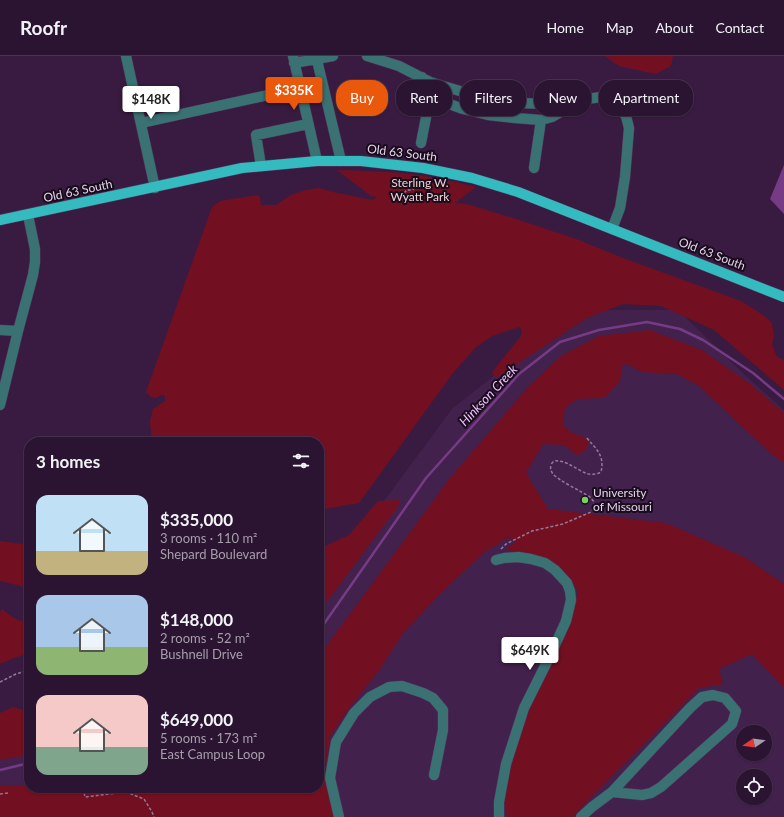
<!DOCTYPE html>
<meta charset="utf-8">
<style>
:root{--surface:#2b1431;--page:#37213d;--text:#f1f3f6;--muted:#a69eab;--line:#47334d;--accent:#ea580c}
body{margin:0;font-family:Lato,sans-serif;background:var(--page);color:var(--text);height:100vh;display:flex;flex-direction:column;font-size:15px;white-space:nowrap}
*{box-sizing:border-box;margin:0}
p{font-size:13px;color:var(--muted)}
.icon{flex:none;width:22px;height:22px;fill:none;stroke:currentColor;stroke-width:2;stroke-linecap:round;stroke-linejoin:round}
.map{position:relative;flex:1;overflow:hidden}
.drawer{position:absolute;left:24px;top:381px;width:300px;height:356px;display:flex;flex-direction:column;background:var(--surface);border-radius:16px;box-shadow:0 1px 3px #0004,0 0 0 1px var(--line)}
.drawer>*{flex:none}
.top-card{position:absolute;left:336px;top:24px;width:380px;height:36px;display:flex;gap:8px}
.needle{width:26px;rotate:257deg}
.controls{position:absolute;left:736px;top:669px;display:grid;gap:8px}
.controls a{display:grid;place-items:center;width:36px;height:36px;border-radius:50%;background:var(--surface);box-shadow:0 1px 3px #0004,0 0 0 1px var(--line);font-size:20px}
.price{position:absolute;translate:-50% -34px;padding:0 9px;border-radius:4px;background:#fff;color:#222;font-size:13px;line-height:26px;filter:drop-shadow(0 1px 2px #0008)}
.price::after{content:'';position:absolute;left:50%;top:24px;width:12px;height:9px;margin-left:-6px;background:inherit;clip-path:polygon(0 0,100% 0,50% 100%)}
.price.current{background:var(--accent);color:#fff}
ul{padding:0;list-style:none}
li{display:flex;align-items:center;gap:12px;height:100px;padding:0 12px}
li span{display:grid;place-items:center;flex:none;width:112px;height:80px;border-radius:12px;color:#555}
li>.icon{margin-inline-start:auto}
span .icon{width:48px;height:48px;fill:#fffc;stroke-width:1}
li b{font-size:17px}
h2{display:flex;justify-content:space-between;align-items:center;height:48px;padding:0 12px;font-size:17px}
.tag{padding:0 14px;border-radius:16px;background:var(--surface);box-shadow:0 1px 3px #0004,0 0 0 1px var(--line);font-size:14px;line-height:36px}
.tag.current{background:var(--accent);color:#fff}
header{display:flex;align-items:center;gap:24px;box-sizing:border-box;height:56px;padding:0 20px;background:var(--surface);border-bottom:1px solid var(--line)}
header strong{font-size:19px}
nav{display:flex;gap:22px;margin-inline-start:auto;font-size:14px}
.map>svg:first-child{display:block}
.built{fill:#43214d;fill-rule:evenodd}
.green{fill:#721021}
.water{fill:#753b85}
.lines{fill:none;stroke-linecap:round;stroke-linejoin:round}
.stream{stroke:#753b85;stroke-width:2.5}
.minor-casing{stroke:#54385c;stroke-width:11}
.major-casing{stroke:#54385c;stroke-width:11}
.path{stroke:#937b9a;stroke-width:1.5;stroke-dasharray:3 2;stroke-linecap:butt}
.minor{stroke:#3a7274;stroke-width:10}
.major{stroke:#33bbc0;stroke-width:10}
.poi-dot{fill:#77d259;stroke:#190c1d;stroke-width:1.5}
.labels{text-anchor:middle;stroke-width:4;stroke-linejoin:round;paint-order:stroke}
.street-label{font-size:12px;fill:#e4d2ea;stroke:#190c1d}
.park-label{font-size:12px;fill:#eed2d1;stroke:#190c1d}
.poi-label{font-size:12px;fill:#e4d2ea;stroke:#190c1d;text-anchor:start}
.water-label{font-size:13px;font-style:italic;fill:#f0c0fe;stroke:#190c1d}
</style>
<header>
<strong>Roofr</strong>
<nav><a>Home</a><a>Map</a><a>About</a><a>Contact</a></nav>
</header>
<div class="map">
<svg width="784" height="761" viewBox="0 0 784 761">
<rect width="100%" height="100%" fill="#391b41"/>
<path class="built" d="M577 254H678L747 321 784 354V761H0V673L29 669V732H319V533L452 353ZM743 676H765V698H743ZM743 720H765V742H743Z"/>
<path class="green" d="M605 0H673L671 10 656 18 619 10Z
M337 114C364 115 391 115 418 119 438 122 457 126 476 131L455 147 467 148 519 164 579 184 623 202 741 245 763 259 772 267 774 281 772 288 777 301 784 304V334L714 274 661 250 623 248 587 262 496 322 492 317 496 311 521 280 522 274 519 271 492 280 475 292 453 317 359 447 319 454V386H152L150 365 153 353 165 345V340L161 339 156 342 151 341 146 336 212 151 220 145 257 139 260 141 261 149H276L291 139 305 134 319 132 333 136 373 144 377 141 371 140Z
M650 274 702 294 753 330 784 357V407L769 396 699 330 677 318 641 316 633 311 623 307 620 325 604 342 577 343 565 352 563 369 572 377 584 381 589 386 585 395 577 399 564 389 543 388 526 417 548 453 666 467 746 502 784 528V632L752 598 719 613 723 628 699 632 572 761H507L504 734 526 653 571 564 578 535 566 517 540 501 511 495 506 492 517 485 508 482 483 497 441 537 403 577 380 613 350 651 330 680 325 717 333 761H0V729H29V732H319V600L450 422 528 331 561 300 599 280Z
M400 444 399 449 332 539 319 554V493L349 479 378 445Z
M0 485 29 489V532L0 525Z
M2 553C10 559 19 569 29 563V597L14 602 0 608V557Z
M13 651 27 655 29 653V699L0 704V657Z"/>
<path class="water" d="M784 109V158L770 143Z"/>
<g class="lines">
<path class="stream" d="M319 575 426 422 519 318 560 286 599 274 647 266 680 273 703 284 753 317 784 343
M0 714 29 707"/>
<g class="minor-casing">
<path id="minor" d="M126 0 155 132
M293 0 317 105
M316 0 341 105
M367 0 399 10 430 26 483 42 516 47 551 48 601 41 616 48 626 60 629 72 625 121 620 152 612 173
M294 7 333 0
M422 21 430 41 463 53 488 59 515 62 541 64 552 61 566 53 567 46
M141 67 300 32
M421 87 430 41
M261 110 256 79 308 68
M534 112 541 64
M0 274 18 275
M0 349 18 275 33 219 35 206V193L28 159
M496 504 504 502 518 501 531 503 545 507 555 514 567 527 570 535 571 544 566 565 550 600 524 652 506 708 499 746V761
M339 761 330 722 336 686 354 657 370 641 389 631 402 630 423 637 433 642 443 654V674L434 719
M581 761 592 751 612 736 690 652 702 641 713 639 725 642 736 655 732 668 661 731 651 737 642 739 612 736"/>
</g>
<g class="major-casing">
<path id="major" d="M0 164 242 112 317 105H361L423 112 472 122 518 136 784 241"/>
</g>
<path class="path" d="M404 137 407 134H412L416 131
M501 493 506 488 532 475 563 468 591 456 594 452V446L590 441C581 435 559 425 553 418 551 415 550 413 551 409 552 406 555 404 558 405 570 405 584 421 595 418 597 418 599 417 601 416 605 399 596 393 586 381
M0 626 16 618 29 614
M83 732 85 741 126 736 144 743 152 756 154 761
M0 738 8 737"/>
<use href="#minor" class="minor"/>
<use href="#major" class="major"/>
</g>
<circle class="poi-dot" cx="585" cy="444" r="4"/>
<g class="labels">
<g class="street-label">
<text transform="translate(402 97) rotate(7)" y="4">Old 63 South</text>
<text transform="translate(78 135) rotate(-12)" y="4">Old 63 South</text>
<text transform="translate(712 198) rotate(21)" y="4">Old 63 South</text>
</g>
<g class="park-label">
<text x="420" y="131">Sterling W.<tspan x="420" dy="14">Wyatt Park</tspan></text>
</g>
<g class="poi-label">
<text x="593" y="441">University<tspan x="593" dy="14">of Missouri</tspan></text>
</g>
<g class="water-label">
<text transform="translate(488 339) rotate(-47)" y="5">Hinkson Creek</text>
</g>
</g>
</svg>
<div class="controls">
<a><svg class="needle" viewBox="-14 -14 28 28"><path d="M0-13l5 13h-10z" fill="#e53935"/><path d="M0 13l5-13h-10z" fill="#a69eab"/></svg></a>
<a><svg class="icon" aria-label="locate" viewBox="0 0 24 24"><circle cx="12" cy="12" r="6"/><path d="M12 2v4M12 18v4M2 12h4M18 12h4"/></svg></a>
</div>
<b class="price current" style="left:294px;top:55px">$335K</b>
<b class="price" style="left:151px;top:64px">$148K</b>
<b class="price" style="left:530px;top:615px">$649K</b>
<div class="top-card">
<a class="tag current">Buy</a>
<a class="tag">Rent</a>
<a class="tag">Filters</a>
<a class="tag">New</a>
<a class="tag">Apartment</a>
</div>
<section class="drawer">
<h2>3 homes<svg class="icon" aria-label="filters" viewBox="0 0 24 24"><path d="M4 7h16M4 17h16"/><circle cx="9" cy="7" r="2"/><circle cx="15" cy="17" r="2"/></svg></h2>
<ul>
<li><span style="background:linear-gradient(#bfe0f5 70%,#c2b280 0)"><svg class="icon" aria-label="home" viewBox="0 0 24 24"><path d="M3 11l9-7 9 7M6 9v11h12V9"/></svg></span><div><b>$335,000</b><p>3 rooms · 110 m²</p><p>Shepard Boulevard</p></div></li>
<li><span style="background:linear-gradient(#a9c7e8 65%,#8fb573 0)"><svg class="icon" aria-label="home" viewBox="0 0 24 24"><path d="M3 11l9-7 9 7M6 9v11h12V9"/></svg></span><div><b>$148,000</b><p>2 rooms · 52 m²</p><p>Bushnell Drive</p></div></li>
<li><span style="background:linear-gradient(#f6c9c9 65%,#7fa58c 0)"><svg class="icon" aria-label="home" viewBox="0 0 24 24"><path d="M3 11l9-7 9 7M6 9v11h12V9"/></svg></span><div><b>$649,000</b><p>5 rooms · 173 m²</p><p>East Campus Loop</p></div></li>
</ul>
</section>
</div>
